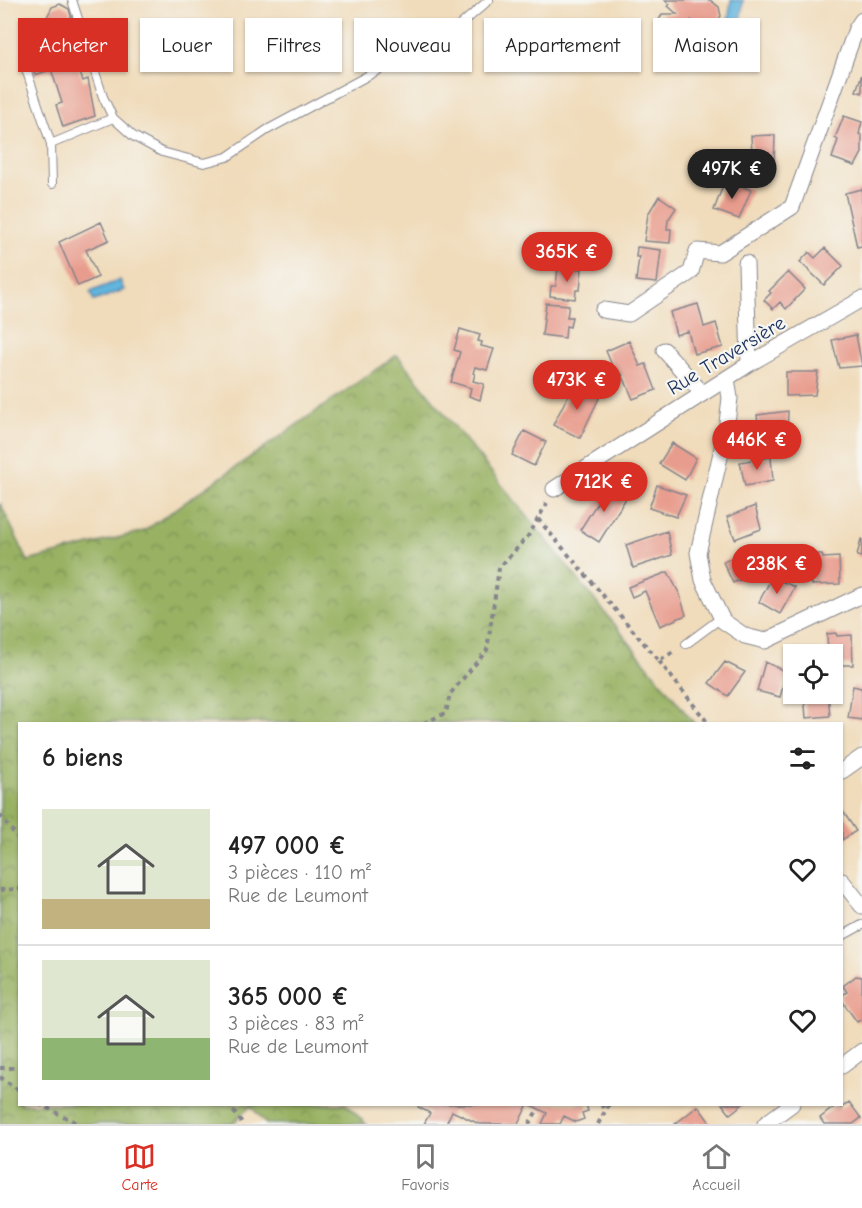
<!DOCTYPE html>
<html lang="fr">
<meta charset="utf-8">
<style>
:root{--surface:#fff;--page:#f6f6f6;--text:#222;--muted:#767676;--line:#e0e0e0;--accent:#d93025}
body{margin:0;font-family:"Comic Neue",sans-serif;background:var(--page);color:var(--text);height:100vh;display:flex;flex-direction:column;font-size:22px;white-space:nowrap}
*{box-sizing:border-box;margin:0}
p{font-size:20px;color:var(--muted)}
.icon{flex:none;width:33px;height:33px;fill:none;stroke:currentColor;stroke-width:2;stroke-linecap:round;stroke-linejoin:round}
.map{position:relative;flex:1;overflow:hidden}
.panel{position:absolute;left:18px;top:722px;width:825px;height:384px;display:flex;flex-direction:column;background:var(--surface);border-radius:0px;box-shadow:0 2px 4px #0004}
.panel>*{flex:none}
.banner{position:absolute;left:18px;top:18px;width:826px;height:54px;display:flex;gap:12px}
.controls{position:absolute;left:783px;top:644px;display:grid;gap:12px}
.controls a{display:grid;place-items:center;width:60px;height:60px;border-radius:0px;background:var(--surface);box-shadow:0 2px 4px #0004;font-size:30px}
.price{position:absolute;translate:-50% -51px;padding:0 14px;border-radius:21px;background:var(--accent);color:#fff;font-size:20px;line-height:39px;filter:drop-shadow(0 2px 3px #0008)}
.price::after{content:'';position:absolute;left:50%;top:36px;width:18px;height:14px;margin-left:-9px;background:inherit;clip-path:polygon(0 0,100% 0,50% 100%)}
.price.active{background:#222;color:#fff}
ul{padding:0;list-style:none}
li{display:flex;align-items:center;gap:18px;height:150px;padding:0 24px}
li+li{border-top:2px solid var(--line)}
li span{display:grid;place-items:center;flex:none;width:168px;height:120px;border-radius:0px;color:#555}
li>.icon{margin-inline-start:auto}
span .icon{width:72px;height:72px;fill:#fffc;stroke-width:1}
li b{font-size:26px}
h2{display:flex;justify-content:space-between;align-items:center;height:72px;padding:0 24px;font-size:26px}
.chip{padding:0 21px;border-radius:0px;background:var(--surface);box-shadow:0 2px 4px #0004;font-size:21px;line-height:54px}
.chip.active{background:var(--accent);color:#fff}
.menu{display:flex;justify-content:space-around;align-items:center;height:84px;border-top:2px solid var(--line);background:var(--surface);font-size:16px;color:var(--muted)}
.menu a{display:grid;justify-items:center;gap:3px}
.menu .active{color:var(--accent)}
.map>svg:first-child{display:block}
.forest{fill:url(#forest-crowns);stroke:#5a7060;stroke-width:1.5}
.water{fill:#62b5dd;stroke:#3e729e;stroke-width:1.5}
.building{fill:#e89c8d}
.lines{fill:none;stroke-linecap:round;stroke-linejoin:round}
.service-casing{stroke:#86858c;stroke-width:10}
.minor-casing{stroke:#86858c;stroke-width:17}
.path{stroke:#86858c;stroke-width:4;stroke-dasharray:4.5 4.5;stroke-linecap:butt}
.service{stroke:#fff;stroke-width:8}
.minor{stroke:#fff;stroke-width:15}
.labels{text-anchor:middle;stroke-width:4.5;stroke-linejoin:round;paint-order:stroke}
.street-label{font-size:20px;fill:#1b2f5e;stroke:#f6f6f2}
</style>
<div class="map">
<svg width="862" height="1124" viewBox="0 0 862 1124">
<defs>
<pattern id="forest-crowns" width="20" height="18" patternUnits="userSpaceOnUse" patternTransform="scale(1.5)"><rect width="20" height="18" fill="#98b162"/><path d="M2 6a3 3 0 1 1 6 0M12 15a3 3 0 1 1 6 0" fill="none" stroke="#7b9054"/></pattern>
</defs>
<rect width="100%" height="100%" fill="#f6f6f2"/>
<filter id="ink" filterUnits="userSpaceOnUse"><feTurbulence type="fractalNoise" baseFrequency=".0167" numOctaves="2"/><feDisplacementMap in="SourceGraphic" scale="12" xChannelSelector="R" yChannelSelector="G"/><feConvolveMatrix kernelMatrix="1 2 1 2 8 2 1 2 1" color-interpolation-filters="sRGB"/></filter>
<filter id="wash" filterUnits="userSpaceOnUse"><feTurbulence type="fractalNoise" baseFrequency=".008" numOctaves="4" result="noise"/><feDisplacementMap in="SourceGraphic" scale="24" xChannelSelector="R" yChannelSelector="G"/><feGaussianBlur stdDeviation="1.35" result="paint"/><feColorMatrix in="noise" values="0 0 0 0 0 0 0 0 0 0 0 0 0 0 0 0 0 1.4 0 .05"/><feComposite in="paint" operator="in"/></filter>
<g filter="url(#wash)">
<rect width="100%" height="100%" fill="#f0dbba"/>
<path class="forest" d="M397 355 694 723H20V1104H346L366 1124H266L251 1106 232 1124H0V503L28 561 144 531Z"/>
<path class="water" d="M731 0H743L739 31 727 30Z
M120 280 124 290 94 301 90 292Z"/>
<g id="blocks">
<path class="building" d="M665 0H710L719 7 721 16 712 28 702 29 691 20 687 25 689 36 685 43 676 44 660 31 658 22 662 14H677L668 6 670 4Z
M60 4 69 9 71 16 69 24 78 52 73 54 83 81 88 79 95 116 63 127 56 105 62 103 52 72 50 70 35 75 22 27 46 19 52 7Z
M862 74V93L856 91Z
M844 116 862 122 859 134 862 135V153L855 166 832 158 838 140 835 138Z
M772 135 775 136 774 166 753 168 751 136Z
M725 180 751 190 739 219 714 210Z
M862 189V246L857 247 845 193Z
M659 196 676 208 668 220 667 229H671L670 243 644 241 648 214Z
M101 222 109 240 86 250 98 277 78 286 59 242Z
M637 247 661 250 657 283 636 281 639 257H636Z
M825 248 843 266 824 285 800 262 809 252 815 258Z
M558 267 582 269 580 290H576L575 299 550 296 551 286H556Z
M788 272 805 289 786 309 780 302 773 309 764 300 771 293 769 291Z
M546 303 569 305 567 317H572L570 327 566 326 565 338 542 335Z
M698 304 704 327 716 323 723 347 694 354 688 331 676 335 670 312Z
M460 329 480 335 478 341 482 342 481 346 494 349 487 370 475 367 473 373 475 374 473 381 484 384 480 400 469 396 471 388 451 382 460 352 454 350Z
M856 335 862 366 839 368 832 340Z
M629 341 640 366 646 364 656 390 633 399 622 374 617 377 606 351Z
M786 372H818L815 395 786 396Z
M574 384 600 396 580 438 553 425Z
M788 411 787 434 760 438 757 415Z
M524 431 546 442 534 466 512 455Z
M672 443 696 458 685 480 659 464Z
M771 457 773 481 745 486 740 462Z
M609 484 628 495 599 542 580 530Z
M657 485 686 495 676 517 649 508Z
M755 506 761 529 735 539 727 517Z
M667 531 672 555 633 568 626 545Z
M861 539H862V557L857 556Z
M751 549 758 571 733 583 723 562Z
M811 554H822L823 558 839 557 840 584 812 585Z
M668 572 679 593 686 615 660 626 645 591 632 597 628 587Z
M772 577 795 587 780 614 759 602Z
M836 633 837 636 852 635 853 665H832V654H828L827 634Z
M725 662 745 672 728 696 709 683Z
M765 662 787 672 780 697 757 691Z
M853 686 861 688 862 691V720L848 718Z
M804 693H828L830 716 806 718Z
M842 810 856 831 842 840Z
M856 976 862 977V1019L857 1022 842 1001V995L847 992 843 986Z
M849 1102 861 1118 853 1124H824L820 1118 838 1104 841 1108Z
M420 1104H528L518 1124H479L452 1111 446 1124H424L430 1113 418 1107Z
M529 1104H586L588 1111 582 1113 584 1119 576 1122 564 1116 560 1124H542L547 1113Z
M722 1104H743L730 1114Z
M698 1106 711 1124H675Z"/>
</g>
</g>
<g filter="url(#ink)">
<use href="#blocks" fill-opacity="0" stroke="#86858c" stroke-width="1.5"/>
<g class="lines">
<g class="service-casing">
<path id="service" d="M72 0 103 97 113 118 133 136 162 152 204 163 227 157 267 130 458 27 489 0
M27 72 51 144 52 184
M51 144 113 118
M686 644 721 618
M842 936 862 925"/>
</g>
<g class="minor-casing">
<path id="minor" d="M746 263 749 364
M603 310 629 314 691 272 697 251 720 253 792 207 856 29 862 20
M664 350 702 393
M727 379 730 398 726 431 698 553 703 580 723 621 745 636 765 641 862 595
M554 489 749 364 862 299
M842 771 862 757
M842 881 862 906
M842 1066 862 1051
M765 1124 792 1104"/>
</g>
<path class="path" d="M538 519 659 661 675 651
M659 661 708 723
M424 723 446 713 450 694 487 650 499 568 528 536 547 503
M0 815 20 841
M0 890 20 889
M0 1068H20
M0 1077 20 1091
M39 1104 79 1124
M228 1104 243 1124
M602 1104 604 1115
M529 1124 538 1109
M598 1124 609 1104"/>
<use href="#service" class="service"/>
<use href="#minor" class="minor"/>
</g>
</g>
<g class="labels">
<g class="street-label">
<text transform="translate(726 355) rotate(-31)" y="7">Rue Traversière</text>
</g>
</g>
</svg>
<div class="controls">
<a><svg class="icon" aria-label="locate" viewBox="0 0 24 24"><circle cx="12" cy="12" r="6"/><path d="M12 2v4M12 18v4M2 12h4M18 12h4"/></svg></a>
</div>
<b class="price active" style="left:732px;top:200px">497K €</b>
<b class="price" style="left:567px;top:283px">365K €</b>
<b class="price" style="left:577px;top:411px">473K €</b>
<b class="price" style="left:757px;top:471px">446K €</b>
<b class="price" style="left:604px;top:513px">712K €</b>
<b class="price" style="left:777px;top:595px">238K €</b>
<div class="banner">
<a class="chip active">Acheter</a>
<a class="chip">Louer</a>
<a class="chip">Filtres</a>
<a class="chip">Nouveau</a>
<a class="chip">Appartement</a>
<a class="chip">Maison</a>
</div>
<section class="panel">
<h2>6 biens<svg class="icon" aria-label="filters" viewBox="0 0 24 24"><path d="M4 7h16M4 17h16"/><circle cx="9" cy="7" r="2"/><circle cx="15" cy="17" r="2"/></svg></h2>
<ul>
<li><span style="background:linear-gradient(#dfe7d0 75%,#c2b280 0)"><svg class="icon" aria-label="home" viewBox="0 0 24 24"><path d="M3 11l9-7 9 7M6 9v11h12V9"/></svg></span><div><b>497 000 €</b><p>3 pièces · 110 m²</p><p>Rue de Leumont</p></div><svg class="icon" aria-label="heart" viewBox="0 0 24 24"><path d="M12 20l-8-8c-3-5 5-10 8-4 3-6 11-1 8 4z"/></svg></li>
<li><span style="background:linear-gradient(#dfe7d0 65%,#8fb573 0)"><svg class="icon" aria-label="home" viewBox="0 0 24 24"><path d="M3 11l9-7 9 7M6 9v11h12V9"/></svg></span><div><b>365 000 €</b><p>3 pièces · 83 m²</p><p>Rue de Leumont</p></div><svg class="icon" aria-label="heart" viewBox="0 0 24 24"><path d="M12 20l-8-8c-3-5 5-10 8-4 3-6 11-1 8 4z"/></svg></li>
</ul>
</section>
</div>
<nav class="menu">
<a class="active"><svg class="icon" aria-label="map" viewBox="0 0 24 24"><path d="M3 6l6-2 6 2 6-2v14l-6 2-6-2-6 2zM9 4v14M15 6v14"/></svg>Carte</a>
<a><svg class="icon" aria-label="saved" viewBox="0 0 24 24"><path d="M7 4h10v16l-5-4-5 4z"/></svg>Favoris</a>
<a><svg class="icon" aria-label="home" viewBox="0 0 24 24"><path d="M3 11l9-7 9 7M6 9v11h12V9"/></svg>Accueil</a>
</nav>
